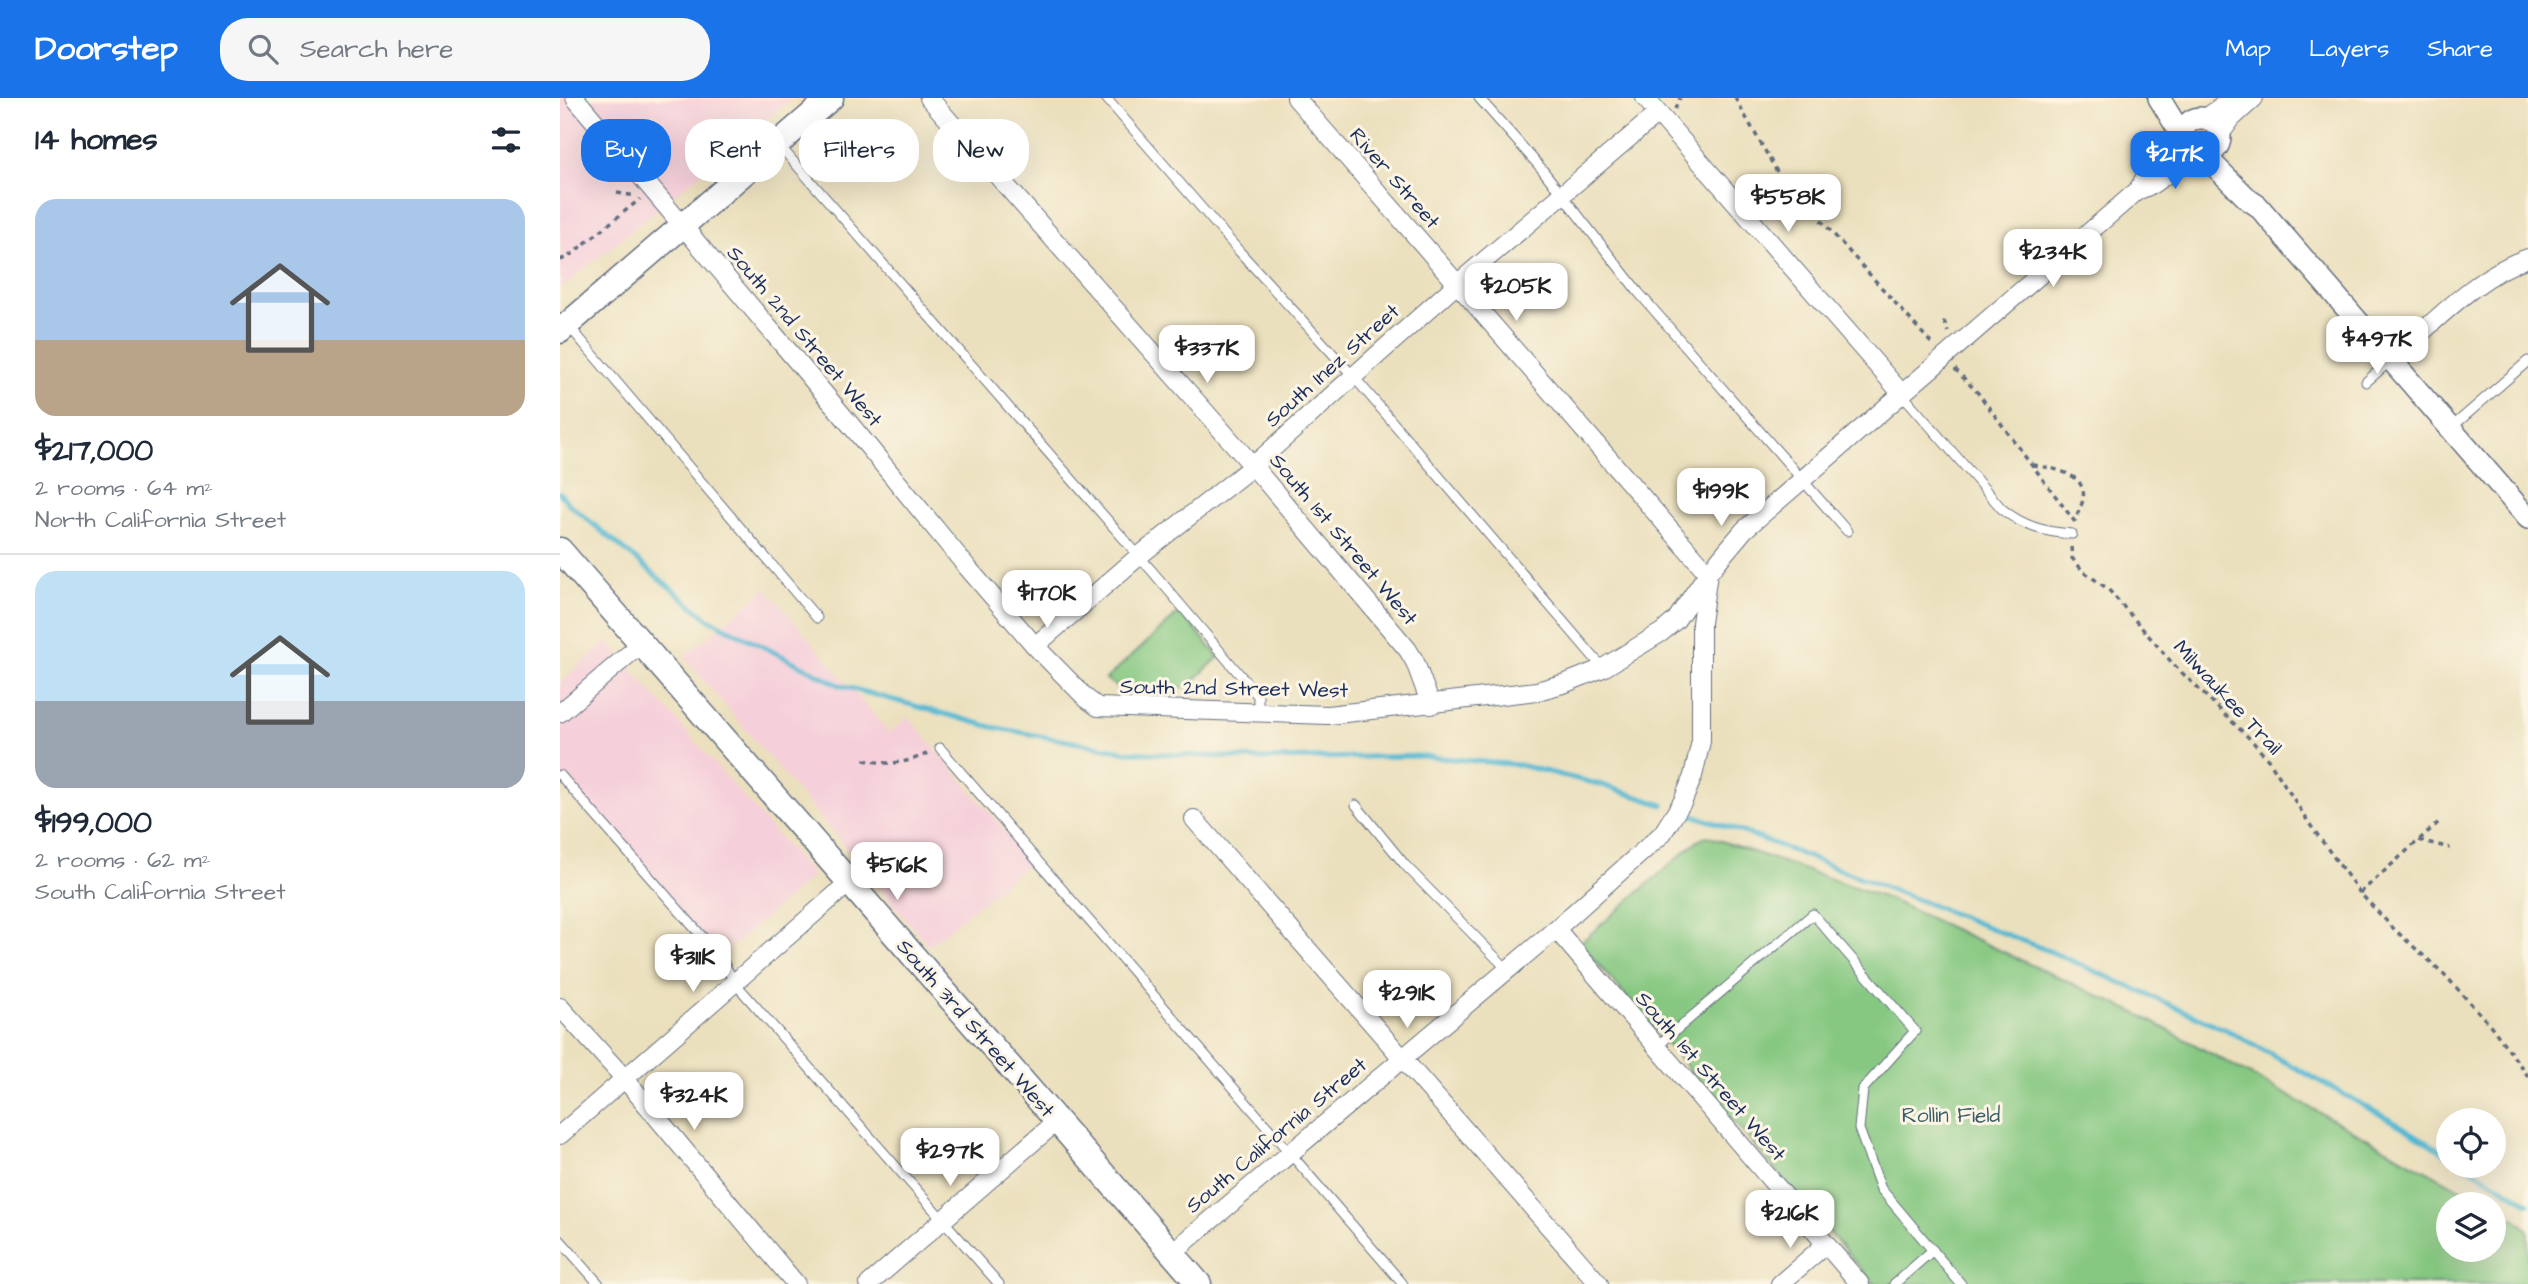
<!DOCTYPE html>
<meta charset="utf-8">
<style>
:root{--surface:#fff;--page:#f6f6f7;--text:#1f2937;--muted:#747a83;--line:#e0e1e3;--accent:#1a73e8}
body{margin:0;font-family:"Architects Daughter",sans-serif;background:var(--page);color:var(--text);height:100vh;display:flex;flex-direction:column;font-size:26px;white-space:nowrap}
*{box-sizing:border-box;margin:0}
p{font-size:23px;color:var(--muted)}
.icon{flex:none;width:38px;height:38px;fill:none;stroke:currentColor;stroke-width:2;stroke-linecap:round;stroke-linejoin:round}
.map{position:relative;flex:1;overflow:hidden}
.side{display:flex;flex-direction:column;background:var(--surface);width:560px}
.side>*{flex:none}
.banner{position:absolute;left:21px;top:21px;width:665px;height:63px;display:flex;gap:14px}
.fabs{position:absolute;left:1876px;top:1010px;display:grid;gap:14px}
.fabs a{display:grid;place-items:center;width:70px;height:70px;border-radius:50%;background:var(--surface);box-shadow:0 7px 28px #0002;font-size:35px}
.price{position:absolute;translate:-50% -60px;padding:0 16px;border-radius:14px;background:#fff;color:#222;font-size:23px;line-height:46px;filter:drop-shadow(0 2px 4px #0008)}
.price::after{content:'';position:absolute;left:50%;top:42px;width:21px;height:16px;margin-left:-10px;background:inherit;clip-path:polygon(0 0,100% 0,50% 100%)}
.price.selected{background:var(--accent);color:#fff}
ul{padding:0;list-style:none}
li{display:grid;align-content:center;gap:14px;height:371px;padding:0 35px}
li+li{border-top:2px solid var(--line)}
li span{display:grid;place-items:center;height:217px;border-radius:21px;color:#555}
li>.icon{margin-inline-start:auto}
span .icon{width:126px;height:126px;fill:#fffc;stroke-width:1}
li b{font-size:30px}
h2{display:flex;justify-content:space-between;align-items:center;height:84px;padding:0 35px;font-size:30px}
.pill{padding:0 24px;border-radius:28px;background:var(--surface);box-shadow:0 7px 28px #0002;font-size:24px;line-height:63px}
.pill.selected{background:var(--accent);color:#fff}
header{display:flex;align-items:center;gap:42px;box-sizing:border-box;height:98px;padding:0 35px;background:var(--accent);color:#fff}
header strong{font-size:33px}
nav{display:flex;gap:38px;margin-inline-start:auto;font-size:24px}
.search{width:490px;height:63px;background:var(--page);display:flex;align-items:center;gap:18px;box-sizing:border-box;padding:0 24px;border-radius:28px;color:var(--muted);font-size:26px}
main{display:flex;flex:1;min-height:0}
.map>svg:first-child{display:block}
.built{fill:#f5cfda}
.green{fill:#86c881;stroke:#507c70;stroke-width:2}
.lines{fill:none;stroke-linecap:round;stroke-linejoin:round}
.stream{stroke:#53b7d2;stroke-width:5}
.service-casing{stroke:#646d7f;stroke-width:11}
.minor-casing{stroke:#646d7f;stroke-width:20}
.tertiary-casing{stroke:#646d7f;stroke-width:24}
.secondary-casing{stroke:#646d7f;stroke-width:27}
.path{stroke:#646d7f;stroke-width:3.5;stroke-dasharray:5 5;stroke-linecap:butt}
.service{stroke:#fff;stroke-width:9}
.minor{stroke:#fff;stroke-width:18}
.tertiary{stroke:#fff;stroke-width:21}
.secondary{stroke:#fff;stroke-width:24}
.labels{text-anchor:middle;stroke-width:6;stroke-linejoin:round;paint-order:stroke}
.street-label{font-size:21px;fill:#1b2f5e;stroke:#fcf5e5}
.park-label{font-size:21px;fill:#3b5d68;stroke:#fcf5e5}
</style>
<header>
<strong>Doorstep</strong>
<div class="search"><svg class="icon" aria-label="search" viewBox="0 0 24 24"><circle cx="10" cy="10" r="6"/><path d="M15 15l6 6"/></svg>Search here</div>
<nav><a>Map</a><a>Layers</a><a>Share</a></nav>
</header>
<main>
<section class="side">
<h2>14 homes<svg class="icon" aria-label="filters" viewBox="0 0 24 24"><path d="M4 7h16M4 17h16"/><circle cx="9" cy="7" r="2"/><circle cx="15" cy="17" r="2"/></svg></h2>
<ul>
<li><span style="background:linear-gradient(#a9c7e8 65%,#b9a48a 0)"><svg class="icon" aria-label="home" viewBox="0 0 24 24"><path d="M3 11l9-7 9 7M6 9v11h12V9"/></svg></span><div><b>$217,000</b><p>2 rooms · 64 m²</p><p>North California Street</p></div></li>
<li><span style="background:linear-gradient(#bfe0f5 60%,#9aa5b1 0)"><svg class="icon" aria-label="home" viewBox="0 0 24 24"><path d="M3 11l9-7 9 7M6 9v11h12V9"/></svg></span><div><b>$199,000</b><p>2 rooms · 62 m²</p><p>South California Street</p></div></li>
</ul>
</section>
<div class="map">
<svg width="1968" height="1186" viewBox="0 0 1968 1186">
<rect width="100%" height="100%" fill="#fcf5e5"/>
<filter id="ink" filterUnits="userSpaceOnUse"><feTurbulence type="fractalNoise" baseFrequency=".0143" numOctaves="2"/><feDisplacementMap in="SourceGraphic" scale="14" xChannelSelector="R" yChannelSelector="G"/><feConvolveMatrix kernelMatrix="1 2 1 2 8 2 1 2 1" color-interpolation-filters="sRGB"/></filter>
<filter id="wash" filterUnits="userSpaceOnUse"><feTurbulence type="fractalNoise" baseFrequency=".00686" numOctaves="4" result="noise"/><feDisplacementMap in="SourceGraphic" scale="28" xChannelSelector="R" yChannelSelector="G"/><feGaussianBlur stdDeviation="1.57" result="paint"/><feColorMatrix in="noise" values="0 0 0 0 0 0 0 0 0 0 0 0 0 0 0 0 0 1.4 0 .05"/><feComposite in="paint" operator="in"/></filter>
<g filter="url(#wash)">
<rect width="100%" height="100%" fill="#ebe0bd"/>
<path class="built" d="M0 0H233L0 191Z
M206 490 329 635 348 619 471 763 369 848 124 559Z
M47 543 253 778 160 859 0 677V585Z"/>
<path class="green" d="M620 514 659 559 626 590H558L546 581Z
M1147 738 1326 800 1580 917 1928 1106H1888V1152H1934V1109L1954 1120 1968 1132V1186H1314L1020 845 1136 744Z"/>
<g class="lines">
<path class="stream" d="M0 395 9 406 147 520 279 587 432 629 568 654 700 661 860 658 959 667 1042 687 1103 707
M1132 717 1189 736 1494 855 1667 932 1841 1028 1888 1057
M1906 1068 1968 1105"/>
</g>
</g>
<g filter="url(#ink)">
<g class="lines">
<g class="service-casing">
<path id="service" d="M546 0 679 153 794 279 1043 570
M919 0 981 70 1079 195 1287 433
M219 47 592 473 698 598V615
M9 228 257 520
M1806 284 1831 262
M1342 296 1442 411C1464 429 1485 434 1512 436
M1892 329 1968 263
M380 650 843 1186
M0 677 160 859 175 885 439 1186
M796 707 845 767 947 871
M1096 949 1253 816 1355 933 1303 991 1299 1031 1321 1091 1401 1186
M0 1142 39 1186
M1334 1186 1373 1152"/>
</g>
<g class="minor-casing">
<path id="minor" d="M15 0 294 331 407 469 475 548 527 601 538 609 768 617 977 593 1006 585 1043 570 1102 534 1116 522 1148 475 736 0
M369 0 693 368 848 552 855 564 871 607
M1085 0 1342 296
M1646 20 1673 0
M1660 36 1672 20 1694 0
M1577 93 1591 70 1622 40
M1831 262C1872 227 1916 177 1968 160
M475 548 579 458 693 368 897 186 1097 16
M0 615 82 545
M634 721 1039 1186
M996 831 1300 1186
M0 909 65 981 236 1186
M0 1037 290 784
M612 1155 996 831 1102 736 1123 703 1133 678 1141 643V525L1148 475 1184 432 1577 93 1593 86 1634 57
M309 1186 496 1024
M1220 1186 1266 1146"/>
</g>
<g class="tertiary-casing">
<path id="tertiary" d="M1599 0 1621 36
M1622 39a19 19 0 1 1 38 0a19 19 0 1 1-38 0Z
M1640 58 1647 60 1689 102 1698 108 1968 420"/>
</g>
<g class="secondary-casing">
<path id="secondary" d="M0 233 271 0
M0 452 639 1186"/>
</g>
<path class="path" d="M1175 0 1216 72 1373 247
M1115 11 1120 0
M57 95 76 98
M0 162 8 159 80 101
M1384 223 1388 234
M1395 271 1418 295 1515 424
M1473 367C1492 370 1528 375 1523 402 1521 409 1517 417 1515 423
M1511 449 1512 460 1523 473 1548 491 1614 567 1692 643 1710 664 1751 728 1800 795 1835 832 1884 876 1931 928 1968 978
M304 662C331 667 344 666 369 655
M1859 742 1890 750
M1800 795 1880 723"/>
<use href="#service" class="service"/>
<use href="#minor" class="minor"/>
<use href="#tertiary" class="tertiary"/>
<use href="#secondary" class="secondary"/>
</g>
</g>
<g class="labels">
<g class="street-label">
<text transform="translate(835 80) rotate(49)" y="7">River Street</text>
<text transform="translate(245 238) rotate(50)" y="7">South 2nd Street West</text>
<text transform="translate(772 267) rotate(-42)" y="7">South Inez Street</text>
<text transform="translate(784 441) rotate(50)" y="7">South 1st Street West</text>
<text transform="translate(674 590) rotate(1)" y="7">South 2nd Street West</text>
<text transform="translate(1668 599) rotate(47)" y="7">Milwaukee Trail</text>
<text transform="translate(416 930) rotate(49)" y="7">South 3rd Street West</text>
<text transform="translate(1151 978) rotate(49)" y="7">South 1st Street West</text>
<text transform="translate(716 1037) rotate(-40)" y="7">South California Street</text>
</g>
<g class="park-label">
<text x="1391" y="1024">Rollin Field</text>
</g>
</g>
</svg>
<div class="fabs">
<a><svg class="icon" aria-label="locate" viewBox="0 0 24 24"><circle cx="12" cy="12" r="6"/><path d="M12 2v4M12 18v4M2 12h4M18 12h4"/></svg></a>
<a><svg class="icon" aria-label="layers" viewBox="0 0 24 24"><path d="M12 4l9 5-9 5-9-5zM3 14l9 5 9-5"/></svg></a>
</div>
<b class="price selected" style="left:1615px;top:93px">$217K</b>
<b class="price" style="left:1228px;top:136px">$558K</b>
<b class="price" style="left:1493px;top:191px">$234K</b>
<b class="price" style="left:956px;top:225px">$205K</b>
<b class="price" style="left:1817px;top:278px">$497K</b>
<b class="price" style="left:647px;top:287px">$337K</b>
<b class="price" style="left:1161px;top:430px">$199K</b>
<b class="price" style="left:487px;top:532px">$170K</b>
<b class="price" style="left:337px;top:804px">$516K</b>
<b class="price" style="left:133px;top:896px">$311K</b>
<b class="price" style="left:847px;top:932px">$291K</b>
<b class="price" style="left:134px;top:1034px">$324K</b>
<b class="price" style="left:390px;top:1090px">$297K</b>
<b class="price" style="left:1230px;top:1152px">$216K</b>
<div class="banner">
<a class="pill selected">Buy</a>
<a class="pill">Rent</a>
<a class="pill">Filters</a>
<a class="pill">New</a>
</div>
</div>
</main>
